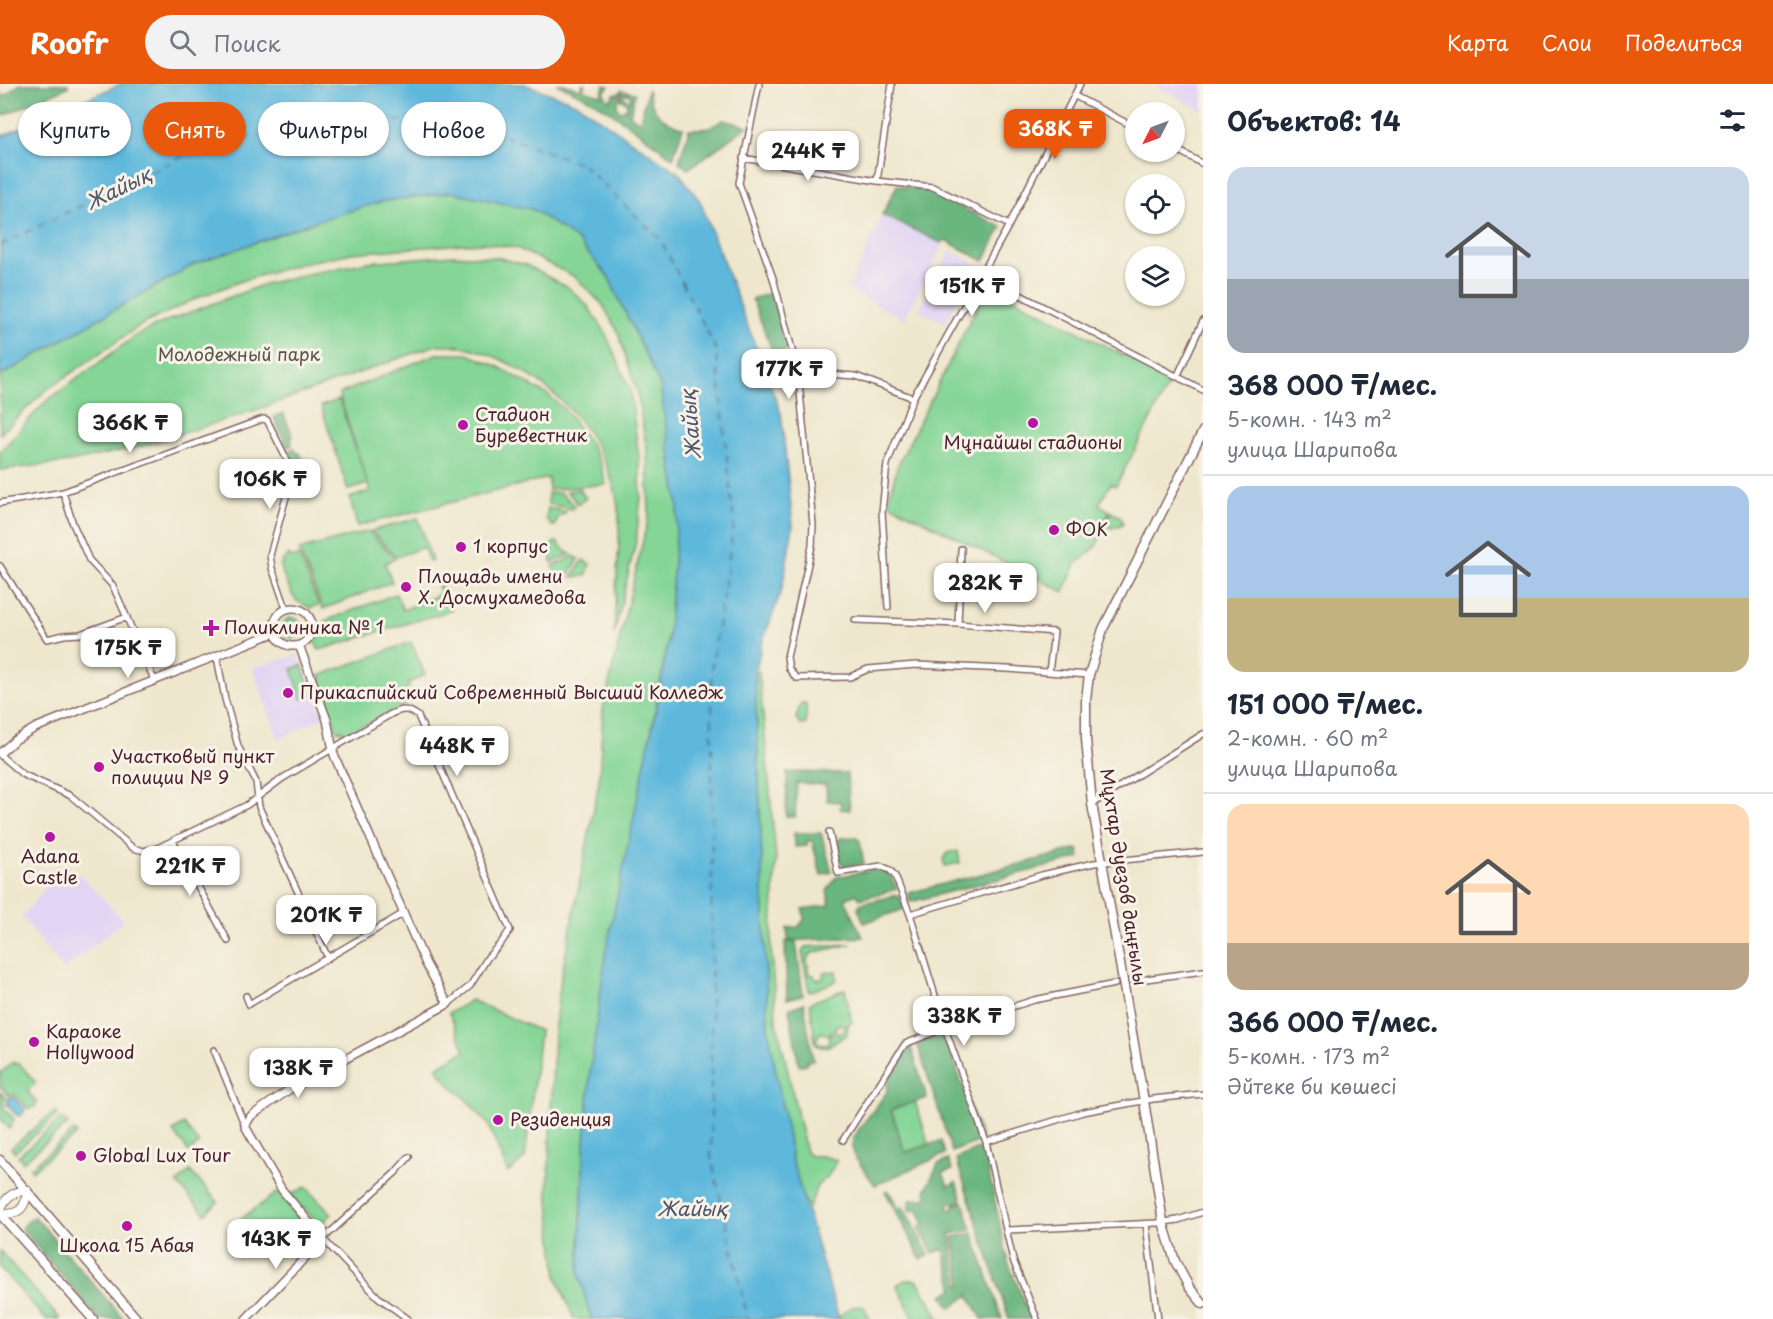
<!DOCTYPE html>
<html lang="ru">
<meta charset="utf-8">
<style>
:root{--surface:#fff;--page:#f2f2f3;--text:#1f2937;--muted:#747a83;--line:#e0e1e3;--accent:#ea580c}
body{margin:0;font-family:"Playpen Sans",sans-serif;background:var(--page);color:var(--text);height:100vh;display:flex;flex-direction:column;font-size:22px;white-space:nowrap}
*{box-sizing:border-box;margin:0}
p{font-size:20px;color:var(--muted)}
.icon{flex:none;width:33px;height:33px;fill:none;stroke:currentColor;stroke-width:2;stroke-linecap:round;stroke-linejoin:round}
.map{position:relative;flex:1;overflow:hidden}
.details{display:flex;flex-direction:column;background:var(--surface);width:570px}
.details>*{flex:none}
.banner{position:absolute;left:18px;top:18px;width:570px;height:54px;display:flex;gap:12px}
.needle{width:39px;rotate:228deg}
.buttons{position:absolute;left:1125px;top:18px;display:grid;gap:12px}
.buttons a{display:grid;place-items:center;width:60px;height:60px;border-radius:50%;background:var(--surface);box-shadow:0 2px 4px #0004;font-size:30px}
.price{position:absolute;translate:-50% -51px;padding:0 14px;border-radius:12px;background:#fff;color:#222;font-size:20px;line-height:39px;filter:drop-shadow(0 2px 3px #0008)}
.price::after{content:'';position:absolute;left:50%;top:36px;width:18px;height:14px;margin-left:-9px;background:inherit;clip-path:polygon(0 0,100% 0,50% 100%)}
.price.active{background:var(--accent);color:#fff}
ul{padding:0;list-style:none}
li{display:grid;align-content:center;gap:12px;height:318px;padding:0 24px}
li+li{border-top:2px solid var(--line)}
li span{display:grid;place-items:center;height:186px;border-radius:18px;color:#555}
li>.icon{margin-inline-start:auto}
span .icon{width:108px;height:108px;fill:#fffc;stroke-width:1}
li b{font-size:26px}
h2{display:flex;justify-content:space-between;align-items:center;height:72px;padding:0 24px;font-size:26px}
.pill{padding:0 21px;border-radius:27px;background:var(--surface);box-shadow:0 2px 4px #0004;font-size:21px;line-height:54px}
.pill.active{background:var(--accent);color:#fff}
header{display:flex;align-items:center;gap:36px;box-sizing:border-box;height:84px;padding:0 30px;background:var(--accent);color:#fff}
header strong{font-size:28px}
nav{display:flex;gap:33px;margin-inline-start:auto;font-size:21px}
.search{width:420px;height:54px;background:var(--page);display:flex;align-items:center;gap:15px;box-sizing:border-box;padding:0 21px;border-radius:33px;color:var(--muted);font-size:22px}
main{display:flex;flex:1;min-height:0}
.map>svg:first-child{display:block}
.built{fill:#e1d4f4}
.green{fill:#84d596;stroke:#677a60;stroke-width:1.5}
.forest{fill:#6bb67f;stroke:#5a6a55;stroke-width:1.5}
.water{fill:#5db8db;stroke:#546c83;stroke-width:1.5}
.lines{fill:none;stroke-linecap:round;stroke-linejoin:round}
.ferry{stroke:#515569;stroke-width:1.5;stroke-dasharray:8 6;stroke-linecap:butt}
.minor-casing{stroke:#846564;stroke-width:8}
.tertiary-casing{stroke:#846564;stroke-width:10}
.secondary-casing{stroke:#846564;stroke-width:10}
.primary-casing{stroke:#846564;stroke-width:11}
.minor{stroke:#fff;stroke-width:5}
.tertiary{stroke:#fff;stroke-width:7}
.secondary{stroke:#fff;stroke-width:8}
.primary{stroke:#fff;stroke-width:8}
.poi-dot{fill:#b5179e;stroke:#f7f3e8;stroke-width:2}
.labels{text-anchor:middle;stroke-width:6;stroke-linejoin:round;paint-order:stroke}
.park-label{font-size:18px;fill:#5b564b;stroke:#f7f3e8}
.poi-label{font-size:18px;fill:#4a1f2b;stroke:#f7f3e8;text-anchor:start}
.street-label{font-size:18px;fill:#4a1f2b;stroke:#f7f3e8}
.water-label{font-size:20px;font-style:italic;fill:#515569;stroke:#f7f3e8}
</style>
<header>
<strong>Roofr</strong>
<div class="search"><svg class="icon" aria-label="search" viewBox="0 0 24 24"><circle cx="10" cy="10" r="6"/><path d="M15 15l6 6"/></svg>Поиск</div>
<nav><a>Карта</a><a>Слои</a><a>Поделиться</a></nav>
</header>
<main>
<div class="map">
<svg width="1203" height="1235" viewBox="0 0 1203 1235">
<rect width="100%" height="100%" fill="#f7f3e8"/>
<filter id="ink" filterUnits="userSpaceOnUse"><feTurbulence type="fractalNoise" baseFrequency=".0167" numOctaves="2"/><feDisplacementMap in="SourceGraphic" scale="12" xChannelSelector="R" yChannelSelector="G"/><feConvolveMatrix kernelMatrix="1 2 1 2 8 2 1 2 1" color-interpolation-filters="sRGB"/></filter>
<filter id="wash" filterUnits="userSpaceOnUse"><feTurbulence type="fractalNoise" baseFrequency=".008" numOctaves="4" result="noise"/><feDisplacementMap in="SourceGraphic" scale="24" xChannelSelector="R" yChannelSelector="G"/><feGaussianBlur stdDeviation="1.35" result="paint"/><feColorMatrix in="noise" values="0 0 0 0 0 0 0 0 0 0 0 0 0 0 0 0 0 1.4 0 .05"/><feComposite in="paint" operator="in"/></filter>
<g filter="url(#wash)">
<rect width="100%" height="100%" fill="#efe7cd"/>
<path class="built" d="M1153 0H1203V27Z
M882 131 943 161 904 236 848 205Z
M950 167 978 181 945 239 919 226Z
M298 570 323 633 279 656 253 584Z
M59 787 81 792 124 837 64 886 22 833Z"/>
<path class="green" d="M453 108 534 126 577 156 608 192 660 301 678 422 668 555 590 989 583 1086 579 1190 591 1235H574L557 1193 548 1109 554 949 560 900 599 698 603 625 649 431 647 366 637 308 618 248 602 220 575 193 517 164 484 159 462 160 352 169 303 179 244 196 199 213 141 241 45 307 0 350V292L194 180 322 135 384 117Z
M454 171 500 174 526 181 569 204 587 221 604 246 630 305 639 374 641 413 636 457 614 550C615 525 616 501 618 476 619 455 621 434 616 412 601 349 559 304 502 276 481 266 459 259 436 261L259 325 139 363 69 378 0 386V368L44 319 137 251 164 238 265 200 303 191 368 178Z
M988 201 1171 296 1116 402 1111 399 1099 421 1110 427 1102 441 1096 438 1095 439 1104 445 1095 464 1076 480 1064 508 888 419 897 383Z
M436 270H468L497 282 548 311 563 324 589 358 600 378 606 400 549 406 548 394 357 442 350 414 370 407 368 400 348 406 321 322 339 316 367 398 339 310Z
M579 405 586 414 578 420 567 408Z
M548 409H561L575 422 572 425 548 420Z
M548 424 566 428 558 434 555 442H552L546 435Z
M1111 428 1121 433 1123 440 1112 444 1104 442Z
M418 434 432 477 429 478 423 463 397 473 371 447Z
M368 447 395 474 385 479 392 498 323 525 299 466Z
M557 458 566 468 571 470 552 479 549 467 553 459Z
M289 471 291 474 299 472 319 521 310 524 297 517 293 512 280 484 283 476Z
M574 472 579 475 567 494 558 496 553 482Z
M583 476 590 480 586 492 572 493Z
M437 492 452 526 319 566 314 557 318 547 327 543 325 537 396 510 403 526 441 510 435 493Z
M282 544a10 10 0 1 1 20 0a10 10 0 1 1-20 0Z
M411 558 425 591 408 599 409 604 402 608 407 620 344 651 342 646 337 647 319 592Z
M302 581 312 611 302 615 292 585Z
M759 588 776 775 771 864 776 935 806 1068 811 1072H821L837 1076 828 1092 817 1102 809 1124 800 1108 792 1076 768 944 755 591Z
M801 619H806V640L800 641 796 634Z
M958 767 960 779 945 782 943 775 947 769Z
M851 860 812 869 807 875 809 891H814L816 896 824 894 823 889 836 887 837 895 835 898 809 908 802 867 805 863Z
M845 905 852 938 845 942 838 940 835 945 828 950 820 949 815 958 810 919Z
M471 916 540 947 525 1074 508 1089 488 1040 463 1012 448 999 436 983 465 967 449 929Z
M848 942 847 951 827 963H820L816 960 818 958 823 961 829 958V951L836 948 840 950Z
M13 978 16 981 19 979 36 999 27 1007 37 1018 35 1023 28 1025 16 1011H8L0 1002V989Z
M0 1008 6 1014 3 1018 5 1026 14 1035 10 1045 0 1034Z
M915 1017 929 1061 905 1069 891 1025Z
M55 1027 58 1031 15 1068 11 1064Z
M62 1034 68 1040 23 1078 18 1072Z
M184 1040 199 1060 189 1068 173 1047Z
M74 1047 77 1050 32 1087 30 1084Z
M190 1087 218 1118 205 1130 177 1099Z
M306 1103 332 1130 320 1141 290 1111Z
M278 1108 303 1139 234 1140Z
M0 1167 60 1235H45L0 1184Z
M905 1196H917L940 1235H914L897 1201Z
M859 1222 864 1223 870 1235H839L838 1233 852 1223Z"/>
<path class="forest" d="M20 0H68V3L0 33V8L3 13Z
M556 0H564L580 5 582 0H585L583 6 601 11 604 1 609 2 604 8 605 12 609 16 611 15 614 10 618 9 617 23 620 27 626 25 627 20 625 17 620 16V10L629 17 631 14 628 9 625 11 620 8 621 6 635 9 630 31 640 38 648 5C652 29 661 36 683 44L673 74C637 47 599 15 556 0Z
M723 36 748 42 688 85 679 78 689 45C703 45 712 44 723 36Z
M897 101 930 108 1002 143 984 177 945 156 941 159 882 131Z
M771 209 788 266 773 269 752 215Z
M283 329 293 353 291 355 292 361 287 363 274 333Z
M294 364 297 369H300L310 393 301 397 288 367Z
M787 688 847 689 850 726 840 725 841 718 827 717 826 701 797 699 795 733 786 732Z
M794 749H821L832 788 821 791 812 757H807V762L795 763Z
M855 753 860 757 864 780 843 782 841 779 836 759 841 754Z
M1078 765 1080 774 910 818 908 809Z
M878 785 889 789 897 805 860 815 857 810 845 815 863 853 788 857 787 844 798 843 804 836 803 825 830 821 827 807 836 793Z
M896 811 900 813 904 825 864 839 858 824 860 820Z
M785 858H796L803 911 787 915Z
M804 919 813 976 807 977V980L799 982 789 925Z
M944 949 982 1056 952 1068 917 959Z
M910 960 927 1014 891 1026 905 1068 941 1057 945 1070 875 1101 855 1073 852 1063 853 1053 887 1008 888 995Z
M983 1062 1008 1178 1031 1235H1009L956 1075Z
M948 1076 952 1086 943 1089 948 1102 956 1098 962 1116 954 1120 949 1119 948 1124 952 1126 955 1121 963 1118 972 1146 950 1150 953 1167 945 1169 942 1165 933 1170 919 1143 924 1140 917 1125 911 1127 909 1122 910 1116 924 1115 927 1112 926 1105 938 1080Z
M885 1107H889L899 1125 903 1123 929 1171 921 1175Z
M34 1132 124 1235H99L21 1144Z
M973 1149 1002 1235H982L969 1211 951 1224 943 1211 954 1205 945 1172 953 1170 959 1202H962L953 1153Z"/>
<path class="water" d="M121 0H524L576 19 680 90 700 117 781 329 793 442 782 505 761 562 755 591 768 944 792 1076 839 1235H591L579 1190 583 1086 590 989 606 866 658 616 668 555 678 422 660 301 608 192 577 156 534 126 453 108 384 117 322 135 194 180 0 292V53Z
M11 1013 15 1014 25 1026 21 1032 16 1031 7 1020 8 1015Z"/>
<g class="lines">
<path class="ferry" d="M0 161 196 66 329 35 465 38 582 80 660 155 716 265 734 440 712 581 711 1073 748 1235"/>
</g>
</g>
<g filter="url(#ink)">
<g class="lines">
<g class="minor-casing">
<path id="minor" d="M759 0 739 99 773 194 798 288 813 440 812 462 787 573 789 585 796 594 850 593 868 585 916 581 1007 585 1089 591
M892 0 877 97 933 103 1009 141
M1075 12 1136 44
M1174 64 1203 80
M743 74 877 97
M982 191 1203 306
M798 288 856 292 913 314
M1177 293 1203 237
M63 408 73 440 89 476 113 502 155 598
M0 419 63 408 263 335 267 336 293 388 270 471 272 484 286 524
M0 482 47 555 64 551 80 550 127 533
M888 523 882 428 887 380 913 314 1009 141 1080 0
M855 536 958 540 1054 548 1049 588
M958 540 961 465
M217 573 225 615 238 662 256 698 259 723 328 874
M0 671 22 690 71 712 133 764 144 767 155 765 247 721 283 694 391 630C402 625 408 624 418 632L510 846 501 859 488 873 470 902 448 920
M1092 720 1203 650
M829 748 838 789 881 782 890 786 895 792 910 830 945 944 986 1058 1013 1176 1037 1235
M173 757 228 857
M910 830 1042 791 1094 779 1203 768
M1132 897 1203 887
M246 912 249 920 404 829
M214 966 245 1042
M843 1056 905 960 945 944 1034 916 1115 900
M986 1058 1083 1028 1153 1015 1203 1010
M1146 1140 1158 1235
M1008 1146 1157 1139 1178 1136 1203 1128
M408 1235 378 1213 323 1155 395 1089 409 1073"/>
</g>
<g class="tertiary-casing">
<path id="tertiary" d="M274 543a19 19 0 1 1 38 0a19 19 0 1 1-38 0Z
M0 669 15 656 35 644 274 549
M246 1235 323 1155 282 1106 245 1042 251 1032 293 1003 448 920 426 880 334 671 327 636 299 561"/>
</g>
<g class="secondary-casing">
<path id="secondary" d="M0 1130C3 1114 12 1108 27 1106 26 1125 19 1131 0 1130"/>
</g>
<g class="primary-casing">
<path id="primary" d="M1203 347 1103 545 1089 591 1086 616V655L1092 720 1144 1017 1163 1138 1175 1177 1189 1203 1203 1220
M0 1076 137 1235
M0 1130 93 1235"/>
</g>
<use href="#minor" class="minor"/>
<use href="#tertiary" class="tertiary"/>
<use href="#secondary" class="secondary"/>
<use href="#primary" class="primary"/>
</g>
</g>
<g class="poi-dot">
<circle cx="1033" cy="339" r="6"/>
<circle cx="463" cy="341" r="6"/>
<circle cx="1054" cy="446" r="6"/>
<circle cx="461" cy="463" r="6"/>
<circle cx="406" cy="503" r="6"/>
<path d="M208 535h6v6h6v6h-6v6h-6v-6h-6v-6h6z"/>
<circle cx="288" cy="609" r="6"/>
<circle cx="99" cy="683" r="6"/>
<circle cx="50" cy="753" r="6"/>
<circle cx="34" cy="958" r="6"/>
<circle cx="498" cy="1036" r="6"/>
<circle cx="81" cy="1072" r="6"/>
<circle cx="127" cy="1142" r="6"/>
</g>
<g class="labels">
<g class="park-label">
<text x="239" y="277">Молодежный парк</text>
</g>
<g class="poi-label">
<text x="475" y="337">Стадион<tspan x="475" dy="21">Буревестник</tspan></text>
<text x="1033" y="365" text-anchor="middle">Мұнайшы стадионы</text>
<text x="1066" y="452">ФОК</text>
<text x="473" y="469">1 корпус</text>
<text x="418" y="499">Площадь имени<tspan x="418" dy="21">Х. Досмухамедова</tspan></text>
<text x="224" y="550">Поликлиника № 1</text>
<text x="300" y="615">Прикаспийский Современный Высший Колледж</text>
<text x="111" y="679">Участковый пункт<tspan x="111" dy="21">полиции № 9</tspan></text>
<text x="50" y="779" text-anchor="middle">Adana<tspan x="50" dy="21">Сastle</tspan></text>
<text x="46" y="954">Караоке<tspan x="46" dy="21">Hollywood</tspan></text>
<text x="510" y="1042">Резиденция</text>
<text x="93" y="1078">Global Lux Tour</text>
<text x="127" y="1168" text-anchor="middle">Школа 15 Абая</text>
</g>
<g class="street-label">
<text transform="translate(1123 793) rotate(81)" y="6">Мұхтар Әуезов даңғылы</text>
</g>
<g class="water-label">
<text transform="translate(118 105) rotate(-26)" y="7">Жайық</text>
<text transform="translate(691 341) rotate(-95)" y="7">Жайық</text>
<text x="692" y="1132">Жайық</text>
</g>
</g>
</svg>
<div class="buttons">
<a><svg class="needle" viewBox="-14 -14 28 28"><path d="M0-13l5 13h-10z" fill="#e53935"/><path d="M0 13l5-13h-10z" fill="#747a83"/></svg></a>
<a><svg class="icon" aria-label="locate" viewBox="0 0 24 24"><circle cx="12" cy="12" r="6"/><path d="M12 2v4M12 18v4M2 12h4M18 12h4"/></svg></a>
<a><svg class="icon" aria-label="layers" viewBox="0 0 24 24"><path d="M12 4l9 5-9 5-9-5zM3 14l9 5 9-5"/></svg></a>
</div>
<b class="price active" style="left:1055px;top:76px">368K ₸</b>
<b class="price" style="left:808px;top:98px">244K ₸</b>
<b class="price" style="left:972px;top:233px">151K ₸</b>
<b class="price" style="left:789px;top:316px">177K ₸</b>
<b class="price" style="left:130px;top:370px">366K ₸</b>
<b class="price" style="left:270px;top:426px">106K ₸</b>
<b class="price" style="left:985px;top:530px">282K ₸</b>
<b class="price" style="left:128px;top:595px">175K ₸</b>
<b class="price" style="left:457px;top:693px">448K ₸</b>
<b class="price" style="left:190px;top:813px">221K ₸</b>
<b class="price" style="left:326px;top:862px">201K ₸</b>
<b class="price" style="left:964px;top:963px">338K ₸</b>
<b class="price" style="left:298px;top:1015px">138K ₸</b>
<b class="price" style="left:276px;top:1186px">143K ₸</b>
<div class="banner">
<a class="pill">Купить</a>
<a class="pill active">Снять</a>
<a class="pill">Фильтры</a>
<a class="pill">Новое</a>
</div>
</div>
<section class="details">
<h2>Объектов: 14<svg class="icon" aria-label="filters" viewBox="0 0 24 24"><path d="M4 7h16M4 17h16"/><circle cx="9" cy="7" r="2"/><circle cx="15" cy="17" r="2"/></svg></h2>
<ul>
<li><span style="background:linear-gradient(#c9d6e8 60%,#9aa5b1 0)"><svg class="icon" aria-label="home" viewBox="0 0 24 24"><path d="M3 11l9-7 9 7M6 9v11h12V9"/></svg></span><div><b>368 000 ₸/мес.</b><p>5-комн. · 143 m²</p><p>улица Шарипова</p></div></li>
<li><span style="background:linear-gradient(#a9c7e8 60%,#c2b280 0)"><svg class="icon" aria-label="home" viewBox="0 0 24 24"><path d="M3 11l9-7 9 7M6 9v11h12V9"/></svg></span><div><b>151 000 ₸/мес.</b><p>2-комн. · 60 m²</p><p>улица Шарипова</p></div></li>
<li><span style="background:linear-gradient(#ffd9b3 75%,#b9a48a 0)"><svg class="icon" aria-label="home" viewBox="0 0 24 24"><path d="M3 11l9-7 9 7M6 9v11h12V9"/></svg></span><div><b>366 000 ₸/мес.</b><p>5-комн. · 173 m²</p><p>Әйтеке би көшесі</p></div></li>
</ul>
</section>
</main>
